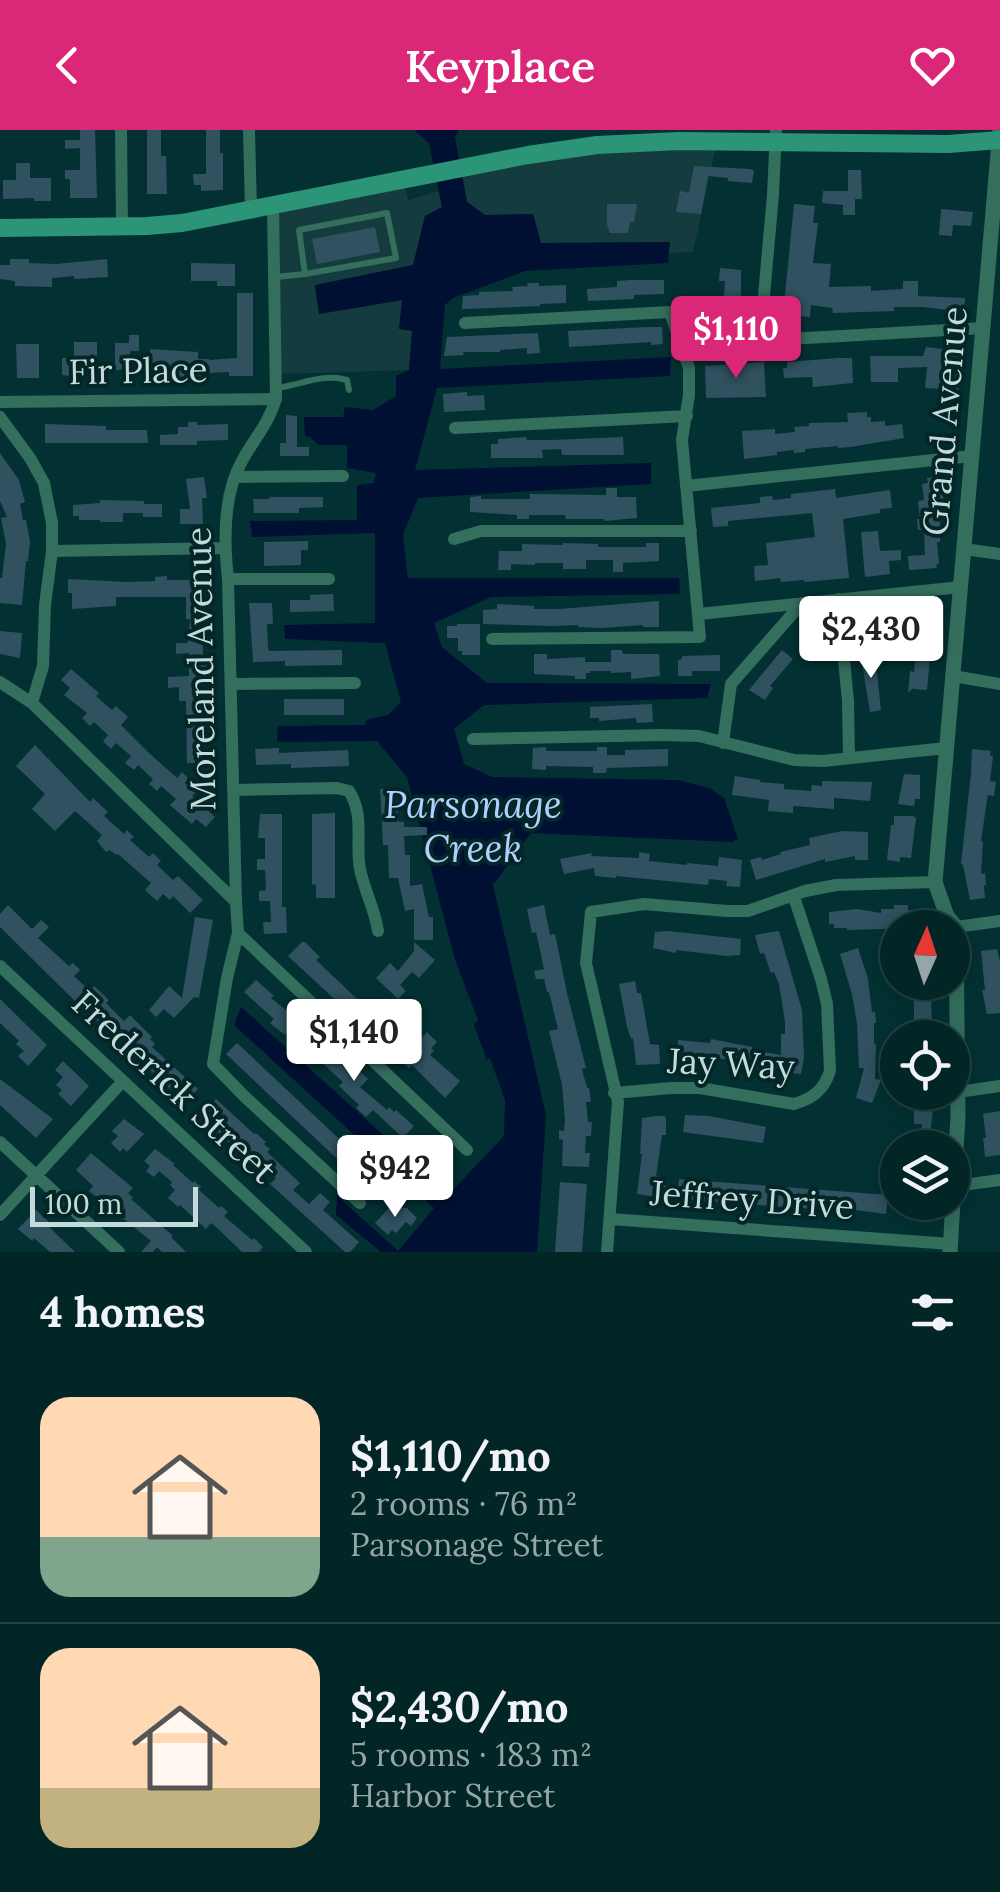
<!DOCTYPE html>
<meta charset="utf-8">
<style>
:root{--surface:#022526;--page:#103132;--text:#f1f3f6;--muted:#96a5a7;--line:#234243;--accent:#db2777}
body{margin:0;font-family:Lora,serif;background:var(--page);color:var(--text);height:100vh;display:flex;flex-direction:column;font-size:38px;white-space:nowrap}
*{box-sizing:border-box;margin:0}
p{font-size:32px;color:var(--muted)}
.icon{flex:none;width:55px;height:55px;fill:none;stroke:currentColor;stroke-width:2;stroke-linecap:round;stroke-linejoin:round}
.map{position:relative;height:1122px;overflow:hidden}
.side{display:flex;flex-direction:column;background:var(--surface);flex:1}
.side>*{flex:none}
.needle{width:65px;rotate:3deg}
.fabs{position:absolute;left:880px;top:780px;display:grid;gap:20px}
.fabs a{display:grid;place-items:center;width:90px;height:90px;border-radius:50%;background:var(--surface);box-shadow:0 5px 25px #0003,0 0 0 2px var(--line);font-size:50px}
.scale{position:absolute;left:30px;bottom:25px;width:168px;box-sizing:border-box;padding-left:10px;border:5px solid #c5dadb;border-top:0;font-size:28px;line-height:35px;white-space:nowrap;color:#c5dadb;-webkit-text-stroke:8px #052627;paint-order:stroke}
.price{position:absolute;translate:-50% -85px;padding:0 22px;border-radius:10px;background:#fff;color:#222;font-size:32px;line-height:65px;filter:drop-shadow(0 2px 5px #0008)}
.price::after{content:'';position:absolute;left:50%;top:60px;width:30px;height:22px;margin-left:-15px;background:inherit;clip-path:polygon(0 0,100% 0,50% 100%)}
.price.active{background:var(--accent);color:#fff}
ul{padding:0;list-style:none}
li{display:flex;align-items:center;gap:30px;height:250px;padding:0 40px}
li+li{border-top:2px solid var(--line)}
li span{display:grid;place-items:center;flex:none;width:280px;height:200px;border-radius:30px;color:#555}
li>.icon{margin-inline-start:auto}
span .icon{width:120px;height:120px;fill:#fffc;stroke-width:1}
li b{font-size:42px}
h2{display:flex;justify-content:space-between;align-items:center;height:120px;padding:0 40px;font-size:42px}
header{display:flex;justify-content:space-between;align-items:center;height:130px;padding:0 40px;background:var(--accent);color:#fff;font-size:45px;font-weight:600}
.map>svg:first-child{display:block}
.built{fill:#143c3e}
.water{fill:#001033}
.building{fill:#305160}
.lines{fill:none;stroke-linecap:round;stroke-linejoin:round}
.service{stroke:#346e5c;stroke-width:6}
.minor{stroke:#346e5c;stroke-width:12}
.tertiary{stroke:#346e5c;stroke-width:15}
.secondary{stroke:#2c9477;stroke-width:18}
.labels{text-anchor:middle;stroke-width:8;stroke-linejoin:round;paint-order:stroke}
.street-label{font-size:35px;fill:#c5dadb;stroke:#052627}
.water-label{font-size:38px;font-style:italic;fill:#b0cffe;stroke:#052627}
</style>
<header><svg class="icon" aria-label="back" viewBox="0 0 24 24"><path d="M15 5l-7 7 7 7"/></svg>Keyplace<svg class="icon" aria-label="heart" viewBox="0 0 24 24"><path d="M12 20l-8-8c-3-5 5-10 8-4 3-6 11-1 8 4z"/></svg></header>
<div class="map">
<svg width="1000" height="1122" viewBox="0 0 1000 1122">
<rect width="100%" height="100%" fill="#033133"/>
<path class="built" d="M717 11 693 122 669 123V112L541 113 533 84 485 85 467 72 459 37Z
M403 48 408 70 439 61 442 78 425 86 413 135 315 156 319 184 403 170 412 200 409 240 279 244 276 73Z"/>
<path class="water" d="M414 0H459L455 7 467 72 485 85 533 84 541 113 670 112 668 133 525 141 453 168 445 175 440 239 671 227 670 246 437 258 415 340 651 333V354L418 368 403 405 408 448H679L680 464 491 467 434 493 442 517 487 553 711 554 707 568 484 575 454 599 464 634 492 647 678 650 709 658 724 668 738 709 732 712 531 703 493 755 546 985 537 1122H381L336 1085 337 1066 398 1121 434 1078 234 895 241 877 449 1064 504 1006 505 970 490 928 487 930 474 895 478 890 455 830 407 647 377 611 277 612 278 596 365 595 366 590 388 585 401 572 385 513 285 509 284 495 375 493V403L252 407 250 391 357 390V355L374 353 376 343 347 338V315H319L310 307 305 306 304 287H343L345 277 373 280 396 266V246L409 240 412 201 399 199 402 170 319 184 315 155 413 135 425 86 442 77 429 13Z"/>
<path class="building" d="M80 0H95L97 68H70V49H65V40H80V18L65 19V10H80Z
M147 0H161V26H166L167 64H147Z
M206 0H220V23H223V60L201 61V55H194L193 44H206Z
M16 33H30V48H51V71H34V68L3 69V50H16Z
M694 36 750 39 754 41 752 53 728 51V48L708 46 701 84 676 82 680 61 689 63Z
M848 40H861L862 69H855V85H843V75L822 73 823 61H848Z
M607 74H637L634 92H630L628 103H610L607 95Z
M794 74 815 76 813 93H818L813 133 831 134 829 157 871 156V161L903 159V151H918V166L965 168 964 182 923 177H894V181L833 183 832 178 811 175 810 187 783 185Z
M941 79 973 82 971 96 953 95 952 106 939 105Z
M375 97 380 122 317 134 312 109Z
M10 129H29V133L56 134 107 129 108 147 74 149V146L52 148V157L15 156V151L0 149V135H10Z
M191 133 235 134V156H217V151H191Z
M720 138 741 140V172H738L737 193 717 192V178H723L725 151H719Z
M631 150H664V164L634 165V169L588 171 587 159 617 157V151Z
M527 153H539V156L566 155V173L540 174V176L462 179 463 166 479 165V162L513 161 512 157 528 156Z
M237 163H253V246H229V242L209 243V246L179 247V243H150V219L198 222V229H209V230L237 228Z
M647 197H662L663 214 651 215V212L569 217 568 201Z
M538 203 540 223 527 224V218L500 220V222H463L464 225 444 226 447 207Z
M129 205H139V221H130L131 239 115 240V213H129Z
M74 212H97V241H88V248L62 245V228H74Z
M16 214H39V248H17Z
M926 217 961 221 958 260 925 258 927 237 898 238V252H871L870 226H923Z
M838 228H852L853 253 813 257 812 247 784 248 783 238H787V232Z
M764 232 766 267 706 268 705 236Z
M467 262V266L484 265 485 280 444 282 443 264Z
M867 282V287H871V292L885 291V296L902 294 904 308 851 317 838 318V316L805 319V322L794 323V320L777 322V325L744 329 742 301 775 299V304L795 302 794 297 809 296V293L848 292 847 283Z
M286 285 297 286V317H309V326H280V313H286Z
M188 292H197V295L228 294V310L197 311V315H160V305L178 304V297H188Z
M45 294 106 296V300H147L148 313H45Z
M526 307 527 310H552L623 307 624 325H562L561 319 542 320 543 328H491V314H498V309Z
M0 323 19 350 25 372 20 374 23 390H26L30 411 28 431H26L22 475 0 473V448H2L6 414 1 388 7 387 0 371Z
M945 346 946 359H942L945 381 940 382V412H937L939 434H936L937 438 909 440 908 426 925 425 924 400H918L917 389H920L918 371 924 370 922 354 928 353 927 348Z
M204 347 207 368H202L203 394H180V379H190L186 349Z
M606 358H617V367H636L637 388 604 391V389H566L565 385H529V389H517V385L470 382V367L481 366V369H530V364L606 365Z
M835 359 836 368 890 360 892 378 880 379V383L843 389 849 448 804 452V450L781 452 780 448 755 451 754 436 768 435 766 413 815 407 812 383 728 391V396L713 397 711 378 760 373V367L772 366 773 370 791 368V364Z
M269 367H323V377L299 378V383H254L253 369H269Z
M100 370 144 371V374H162V387H143V383H123V392H100V390H79V386H73V375L100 373Z
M878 401 880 421 901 420V430L889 431 890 444 865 447 861 402Z
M308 411V420H301V435L264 436V412Z
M563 413 598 414V417H646V413H659V431L623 433V442H613V430H586V439H563V433H535V435L511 434V440H498L499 421H522V414L563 415Z
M167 446V450H205V461H201L199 513H203V528H207V539H202V560H208V571H202V591H209L210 602H202L203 621H210V633H187L186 571H179V557L168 558V547L189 546V523L176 524V513H188L190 489H186V467H116V476L72 479V463H68V449L126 452 155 451V447Z
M333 464 334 481 290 482V470H310V465Z
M659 471V497H643V495L602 498 578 497V495L552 496 483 494V480L497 479V474L534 476V479H559Z
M249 473H272L273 494H267L268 519 270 521 342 520V535L285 536V531L253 532Z
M930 485 932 506 927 560 913 559 914 557 908 563 910 541 914 542 918 501 908 500 907 489Z
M457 494H480V525H462V521H458V508H447V496H457Z
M0 501 22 503 20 528 0 524Z
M611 520H622V523L627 524H659L660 546 631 549V542L611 543V541H590V543H586V549H575V546L534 544V524H547V529L585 527V532H611Z
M782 520 793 529 770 556 773 558 765 570 749 560Z
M871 520 873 534H876L881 580 870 582 860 522Z
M720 525V541H692V546H678V530L682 529V526Z
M71 539 99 563 96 566 112 580 116 576 128 587 121 595 149 623 177 648 182 642 188 648 185 653 196 662 192 666 215 687 206 697 196 689 192 694 178 682 170 675 176 669 161 656 157 661 149 654 153 649 138 635 134 640 125 633 131 626 116 613 111 619 103 611 108 605 94 592 90 596 82 588 87 583 64 565 70 558 61 550Z
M284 569H344V585H284Z
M652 574 653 592 637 593 636 588 599 591V588H590V577Z
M35 615 90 672 93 668 108 682 104 686 124 704 127 700 134 707 130 710 149 727 153 723 161 731 157 735 173 750 178 746 203 770 190 783 173 766 170 770 163 764 157 771 145 760 151 753 118 724 116 725 110 720 106 722 97 711 102 705 75 681 55 701 32 679 45 664 16 636Z
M546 617V621H597V617H607V625H625V620L668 619V636L607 638 606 643H593V637L546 636V640L532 639 533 618Z
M279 618V623L348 620 349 636 291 638V634L256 635 255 619Z
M972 619 991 621 990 626H993L990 651 996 652 994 666 988 665 987 670 981 711 983 712 981 744 985 743 986 755H984L985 768 970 770 963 735 961 734 971 643Z
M904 644 920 645V669H915L914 676 898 674Z
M735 646 760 650V652L784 654V659L811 661 812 655 822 656V651L872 652 870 671 834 668V679L793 676V683L768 681 769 670 732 665Z
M395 658 399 692H404V697H427V705L404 706 405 725H410V756L422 754 429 787H433V810H414V779L405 781 398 748H389L388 715H383L380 659Z
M335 683V768H316V754L312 755V684Z
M260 684H282V777H286L287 803 264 804 263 792H271L270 771H259V761L266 760 265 740H257V729H265V708H258Z
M894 686H913L916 688 911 728 900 727V732L887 730 891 695H894Z
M842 701 868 702V730H855V726L825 732V729L756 750 750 730 761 727 762 730 781 724 780 722 810 715 809 708Z
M639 722 650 724 649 731 687 735V733L718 736 719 727 742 730 740 757 726 756 727 751 709 749 708 755 616 746V748L595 746 594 738 564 744 560 729 592 723 591 726 639 728Z
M8 775 32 799 41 790 49 797 38 808 69 836 73 833 80 840 74 846 90 861 94 856 109 870 106 873 124 891 130 885 152 907 150 909 155 914 152 917 198 959 188 969 182 963 179 967 124 916 127 912 115 901 112 904 82 878 0 797V784Z
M544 775 550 805 555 804 567 863 586 938 582 939 587 958H589L591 972H586L588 992H592L591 1006H586L585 1023H590L589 1037 562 1036 563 1010 559 1009V1000L564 1001 565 989 562 955 549 901 558 899 549 862H547L544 849H536L534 841 544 839 536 802 532 803 527 779Z
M894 775H908V780H919V798L847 800V798H834V794H829V782L857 779 881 783V779H894Z
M195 787 213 790 199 868 194 867 174 888 164 879 156 887 149 880 169 856 182 868Z
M668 801 741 809 740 825 726 826 676 820V823L653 818 655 802Z
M779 801 802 880 804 927 801 944 738 937V932L719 928 701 926V929L677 930 678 910 710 913 711 909 752 917V920L781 925V904H785V892L779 854 774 842 771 843 764 823 760 824 755 805Z
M302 812H305L320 827 316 830 393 903 398 897 416 914 427 902 437 912 431 918 434 921 430 925 460 951 445 968 412 935 409 938 394 923 391 926 381 916 383 914 288 826Z
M414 812 435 830 419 848 412 842 400 855 406 861 398 869 376 848 390 833 398 841 414 821Z
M858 818 868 849 872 882H875L876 893H874V914H876L875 949 881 950 872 973 856 968 864 938H859L857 894 852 864 840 824Z
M997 819 1000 832V883L987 884 982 860H985L981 821Z
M256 850 274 866 271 868 292 885 287 892 292 897 285 905 270 893 274 889 244 862Z
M635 851 637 863H641L650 914 659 915 660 934 636 935 633 908 631 909 627 897 619 854Z
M914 852H931L932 908H914Z
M0 869 47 915 28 936 18 926 24 921 16 914 19 911 0 893Z
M310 900 354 941 357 938 368 949 360 957 387 980 389 977 394 982 396 980 414 996 403 1008 373 980 366 987 356 978 359 975 339 956 343 952 299 912Z
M237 913 351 1020 386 1050 388 1047 398 1056 391 1064 395 1066 387 1075 366 1055H369L349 1040 226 924Z
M63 931 89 956 71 976 58 964 62 960 56 955 63 947 55 940Z
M0 949 53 989 36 1008 0 975Z
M216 969 254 1004 256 1003 266 1012 264 1014 270 1019 267 1022 300 1053 293 1060 309 1074 320 1063 330 1072 323 1080 359 1112 350 1122H345L270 1054 276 1048 258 1032 254 1037 216 1000 214 1002 205 993 206 992 200 986Z
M914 970 934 971 930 1005H932L931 1018 920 1017 922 994H914Z
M1000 981V1025L985 1027 983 1008H986L983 984Z
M685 985 709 986 766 997 763 1013 683 1002Z
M655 986H665L666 989V1005H662L656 1046 666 1049V1068L637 1064 642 1024H640L642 988Z
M124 989 144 1004 127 1022 123 1018 120 1022 111 1013 118 1006 112 1001Z
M155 1019 175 1034 173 1035 193 1053 194 1051 201 1057 199 1060 219 1078 221 1076 228 1082 224 1086 252 1110 254 1108 263 1117 259 1122H242L215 1096 211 1093 206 1099 180 1075 178 1077 168 1068 175 1060 170 1055 172 1052 159 1041 154 1047 146 1041 150 1036 144 1031Z
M91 1023 133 1058 128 1063 133 1068 131 1069 173 1106 171 1107 186 1122H162L157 1117 153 1122H141L151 1111 89 1061 93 1056 76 1040Z
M679 1049 888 1065 886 1084 855 1080 842 1081 677 1069Z
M560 1052 587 1054 582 1122H555Z
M389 1078H407L417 1088 411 1096 406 1092 396 1103 392 1100 388 1105 375 1093Z
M36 1080 49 1092 47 1095 75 1122H50L34 1108 32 1111 18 1099Z"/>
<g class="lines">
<path class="service" d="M276 147 305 144 299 100 387 83 396 128 305 144
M277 258C301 255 322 243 347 250L349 260"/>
<path class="minor" d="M121 0 122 96
M249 0 251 81
M465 193 670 182 689 238V265L682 310 700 507 492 509
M760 210 773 65 776 0
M680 215 983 198
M0 272 276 269
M0 287 30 328 44 353 52 393V421L45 475 43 536 32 573
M455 298 687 286
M235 347 343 346
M686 356 972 326
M454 409 481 401H691
M964 419 1000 424
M52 421 225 418
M228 449H329
M838 469 848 571 849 628
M699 484 961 457
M953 546 1000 554
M0 552 32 573 236 772 238 803 227 848 213 934 244 966 360 1073
M231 554 355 553
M473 609 662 605 699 606 794 630 823 631 946 618
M723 613 731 554 802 473
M233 660 337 658 349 661C365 686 355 712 360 739 364 760 375 779 378 801
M236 772 228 449C224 413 223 364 242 331 255 307 267 297 276 269L273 77
M956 797 1000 791
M238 803 467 1020
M0 836 306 1122
M958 962 1000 956
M614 963 671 958H700L794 974C812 969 824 960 830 941L827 874 821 849 794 767
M0 1012 119 1122
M955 1056 1000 1050
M0 1085 123 951
M610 1089 951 1114
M607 1122 618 972 586 833 591 782 644 774 727 781H748L805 761 836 755 935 752"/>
<path class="tertiary" d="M950 1122 958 986 956 797 947 786 935 752 1000 0"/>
<path class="secondary" d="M0 98 147 96 182 93 528 25 597 15 679 11 948 14 1000 10"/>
</g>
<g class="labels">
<g class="street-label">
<text transform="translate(138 241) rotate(-1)" y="12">Fir Place</text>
<text transform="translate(945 291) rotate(-85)" y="12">Grand Avenue</text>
<text transform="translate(201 539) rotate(-91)" y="12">Moreland Avenue</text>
<text transform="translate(731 934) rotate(3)" y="12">Jay Way</text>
<text transform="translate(174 957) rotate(43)" y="12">Frederick Street</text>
<text transform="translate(752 1070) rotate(4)" y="12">Jeffrey Drive</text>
</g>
<g class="water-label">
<text x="473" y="688">Parsonage<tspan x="473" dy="44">Creek</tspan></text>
</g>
</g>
</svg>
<div class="fabs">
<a><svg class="needle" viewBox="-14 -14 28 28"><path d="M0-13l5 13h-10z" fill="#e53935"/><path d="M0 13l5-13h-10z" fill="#96a5a7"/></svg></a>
<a><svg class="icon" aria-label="locate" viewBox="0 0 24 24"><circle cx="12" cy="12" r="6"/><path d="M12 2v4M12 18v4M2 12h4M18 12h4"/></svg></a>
<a><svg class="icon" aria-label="layers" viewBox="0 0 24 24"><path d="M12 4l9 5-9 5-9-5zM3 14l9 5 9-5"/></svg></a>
</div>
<div class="scale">100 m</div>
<b class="price active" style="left:736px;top:251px">$1,110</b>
<b class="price" style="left:871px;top:551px">$2,430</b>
<b class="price" style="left:354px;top:954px">$1,140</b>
<b class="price" style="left:395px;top:1090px">$942</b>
</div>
<section class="side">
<h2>4 homes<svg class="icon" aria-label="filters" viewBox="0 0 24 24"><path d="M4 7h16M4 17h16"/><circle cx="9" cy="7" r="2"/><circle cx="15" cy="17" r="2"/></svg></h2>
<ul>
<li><span style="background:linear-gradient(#ffd9b3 70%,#7fa58c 0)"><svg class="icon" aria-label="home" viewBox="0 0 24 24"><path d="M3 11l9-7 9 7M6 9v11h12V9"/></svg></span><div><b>$1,110/mo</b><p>2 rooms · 76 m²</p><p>Parsonage Street</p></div></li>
<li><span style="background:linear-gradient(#ffd9b3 70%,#c2b280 0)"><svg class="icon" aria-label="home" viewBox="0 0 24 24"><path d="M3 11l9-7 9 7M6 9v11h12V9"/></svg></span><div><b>$2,430/mo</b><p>5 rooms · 183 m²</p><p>Harbor Street</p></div></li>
</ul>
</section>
